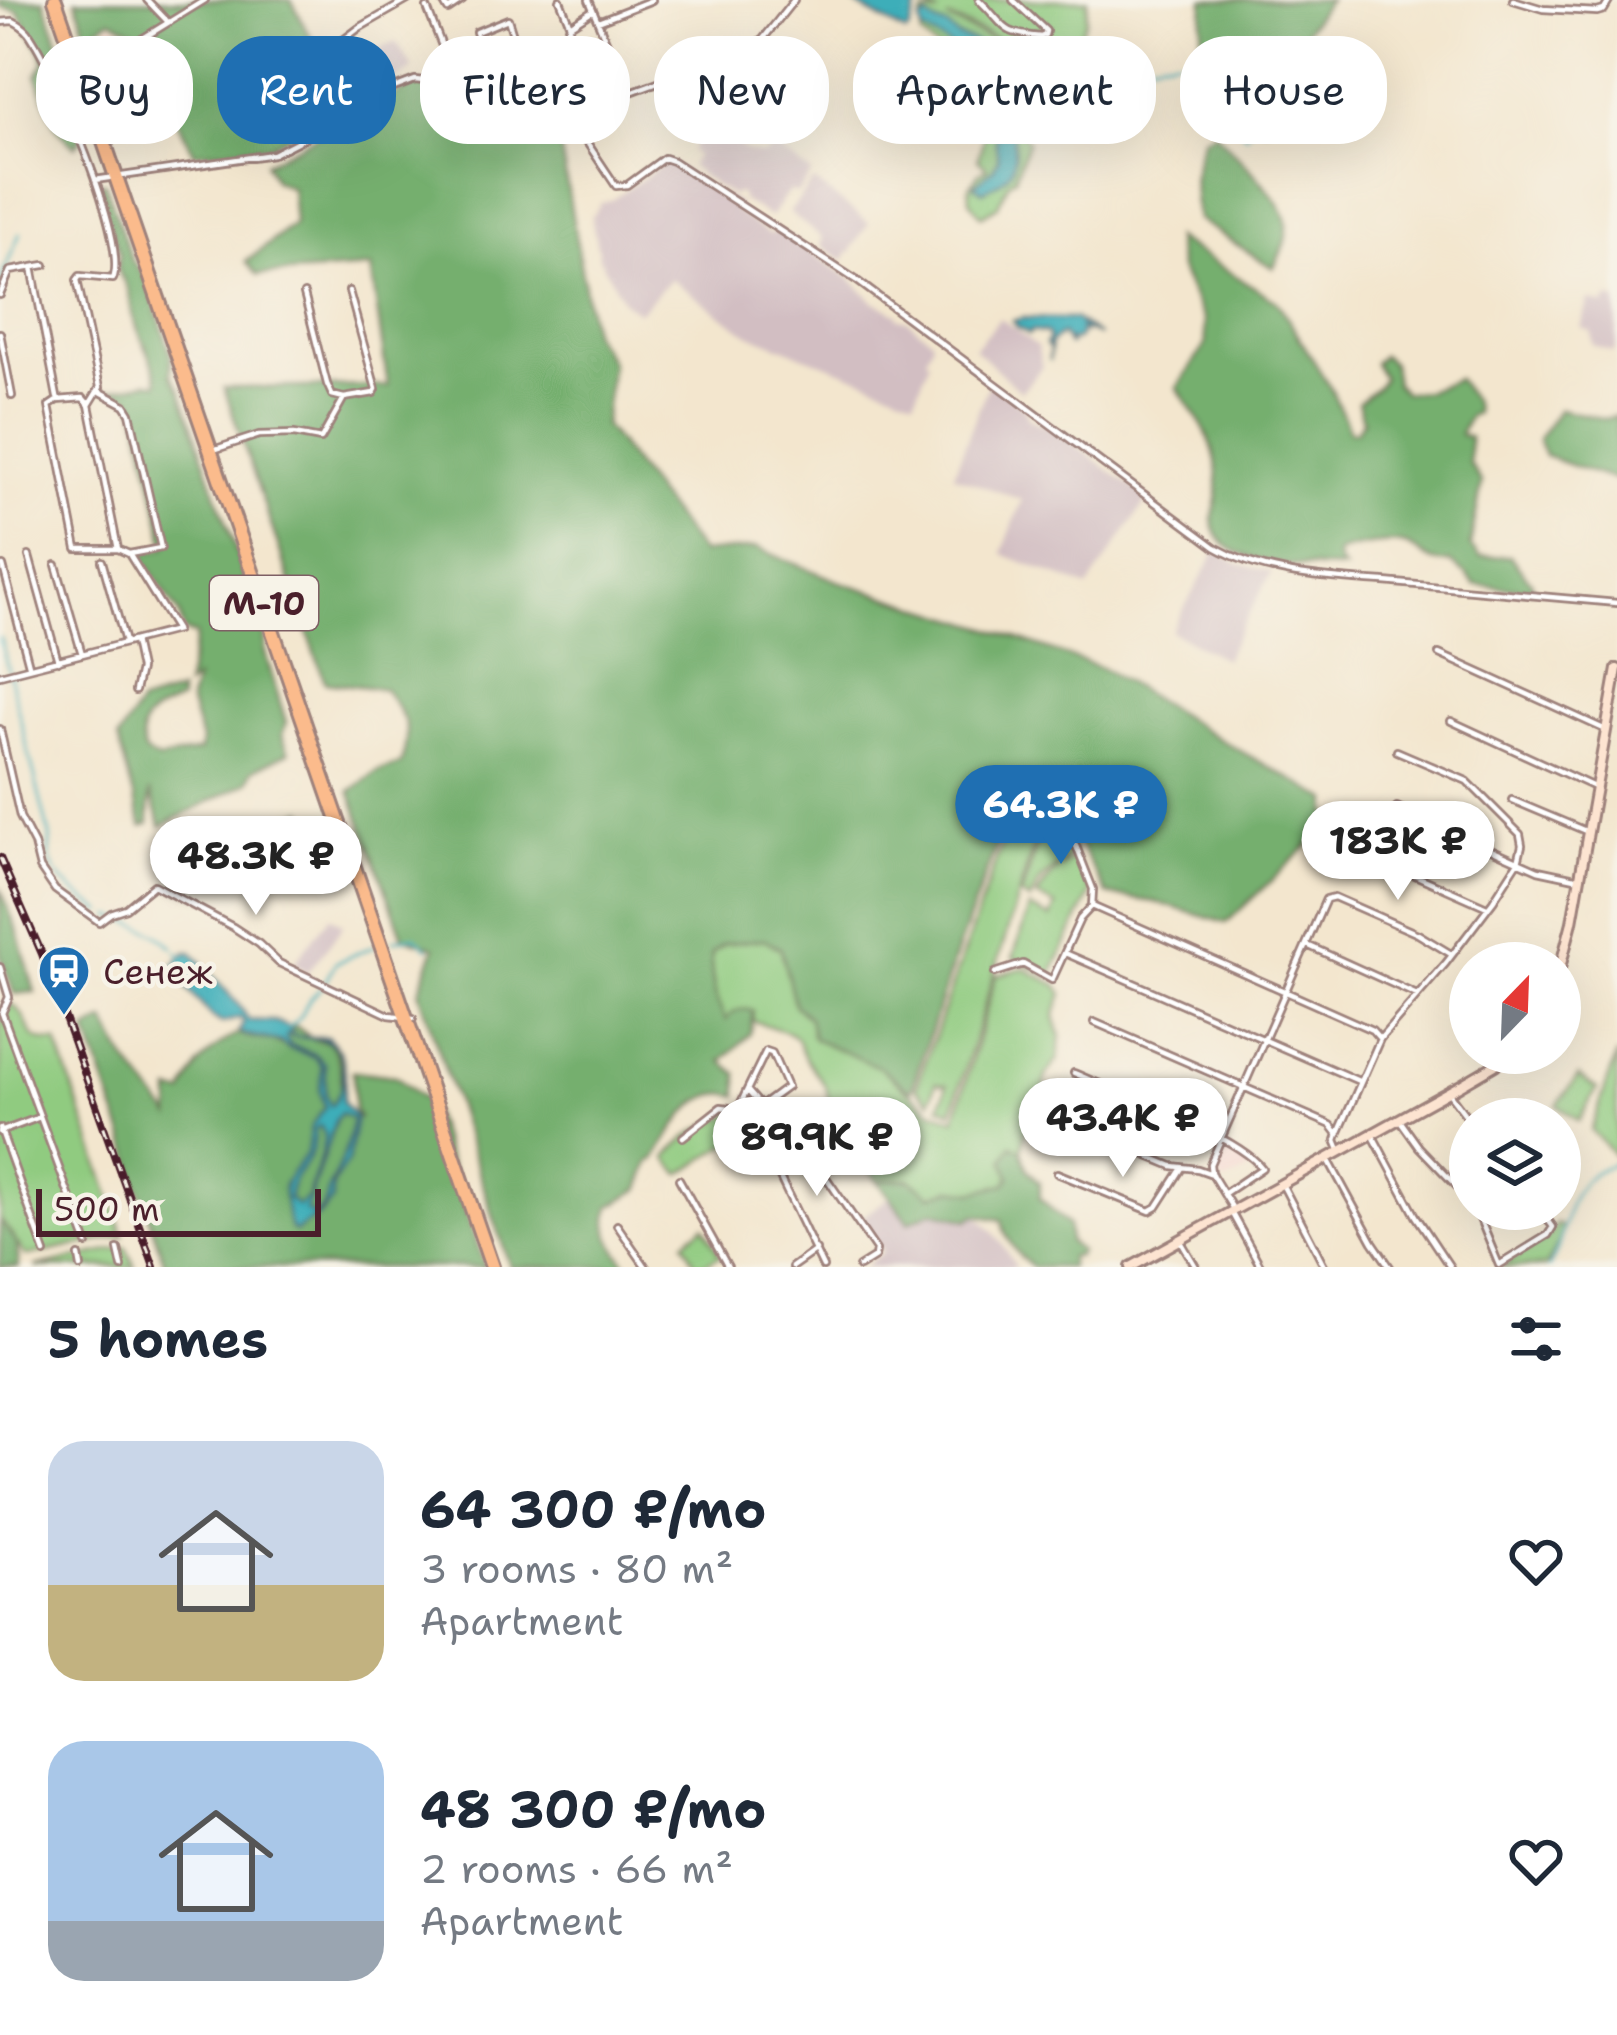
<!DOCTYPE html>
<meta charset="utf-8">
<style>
:root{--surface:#fff;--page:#f2f2f3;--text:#1f2937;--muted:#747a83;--accent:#1f6fb2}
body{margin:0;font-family:"Shantell Sans",sans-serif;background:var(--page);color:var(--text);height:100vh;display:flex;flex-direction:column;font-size:45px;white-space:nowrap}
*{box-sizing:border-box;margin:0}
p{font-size:39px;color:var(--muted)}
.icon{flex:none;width:66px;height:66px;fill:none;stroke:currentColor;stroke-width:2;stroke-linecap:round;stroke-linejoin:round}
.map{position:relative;height:1267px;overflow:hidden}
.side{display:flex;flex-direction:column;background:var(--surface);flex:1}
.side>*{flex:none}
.banner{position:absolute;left:36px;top:36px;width:1545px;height:108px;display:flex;gap:24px}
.needle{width:78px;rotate:23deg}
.buttons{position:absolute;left:1449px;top:942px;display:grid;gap:24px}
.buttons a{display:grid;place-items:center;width:132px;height:132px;border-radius:50%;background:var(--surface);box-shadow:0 12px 48px #0002;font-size:60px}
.scale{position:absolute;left:36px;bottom:30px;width:285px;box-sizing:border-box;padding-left:12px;border:6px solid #4a1f2b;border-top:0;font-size:33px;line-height:42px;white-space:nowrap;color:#4a1f2b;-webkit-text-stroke:9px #f7f3e8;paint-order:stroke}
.price{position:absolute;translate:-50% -102px;padding:0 27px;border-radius:42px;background:#fff;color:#222;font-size:39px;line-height:78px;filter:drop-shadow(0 3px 6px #0008)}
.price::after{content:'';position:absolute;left:50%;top:72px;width:36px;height:27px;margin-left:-18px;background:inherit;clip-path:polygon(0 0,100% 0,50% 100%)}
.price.current{background:var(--accent);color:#fff}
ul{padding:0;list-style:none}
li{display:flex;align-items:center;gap:36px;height:300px;padding:0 48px}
li span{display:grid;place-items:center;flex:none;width:336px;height:240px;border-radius:36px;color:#555}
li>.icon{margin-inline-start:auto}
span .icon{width:144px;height:144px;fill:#fffc;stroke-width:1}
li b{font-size:51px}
h2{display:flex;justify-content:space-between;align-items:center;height:144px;padding:0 48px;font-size:51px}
.chip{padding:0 42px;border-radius:48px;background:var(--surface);box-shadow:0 12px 48px #0002;font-size:42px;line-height:108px}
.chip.current{background:var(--accent);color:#fff}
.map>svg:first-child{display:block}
.built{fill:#f7d0ca}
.industrial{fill:#d2bec2}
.green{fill:#90cb80;stroke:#6d7556;stroke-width:3}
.forest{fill:#74af6e;stroke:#5f674c;stroke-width:3}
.water{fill:#3eaeb9;stroke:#446672;stroke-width:3;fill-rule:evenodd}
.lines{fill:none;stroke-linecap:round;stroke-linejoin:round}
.stream{stroke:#3eaeb9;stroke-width:3}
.street-casing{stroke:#9e827c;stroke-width:10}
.secondary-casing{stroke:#9e827c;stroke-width:14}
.highway-casing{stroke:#9e827c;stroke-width:18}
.street{stroke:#fff;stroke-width:4.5}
.secondary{stroke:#fde4d1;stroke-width:8}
.highway{stroke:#fbbb8c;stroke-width:12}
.rail-casing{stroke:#4a1f2b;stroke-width:8}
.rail{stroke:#f7f3e8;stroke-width:3;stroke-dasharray:9;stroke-linecap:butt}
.labels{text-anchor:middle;stroke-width:9;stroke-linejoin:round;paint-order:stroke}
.shield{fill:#f7f3e8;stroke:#7e5f64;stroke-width:3}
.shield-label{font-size:33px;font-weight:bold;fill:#4a1f2b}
.poi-label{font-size:36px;fill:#4a1f2b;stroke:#f7f3e8;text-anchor:start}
</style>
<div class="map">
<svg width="1617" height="1267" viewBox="0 0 1617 1267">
<rect width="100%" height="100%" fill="#f7f3e8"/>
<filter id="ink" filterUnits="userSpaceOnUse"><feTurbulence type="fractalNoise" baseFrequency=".00833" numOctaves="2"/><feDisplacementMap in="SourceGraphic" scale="24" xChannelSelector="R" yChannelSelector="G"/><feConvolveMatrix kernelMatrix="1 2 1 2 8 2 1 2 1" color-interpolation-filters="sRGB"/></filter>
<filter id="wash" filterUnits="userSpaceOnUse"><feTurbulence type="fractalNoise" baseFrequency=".004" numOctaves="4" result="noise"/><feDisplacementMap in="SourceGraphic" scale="48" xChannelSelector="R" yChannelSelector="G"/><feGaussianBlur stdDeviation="2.7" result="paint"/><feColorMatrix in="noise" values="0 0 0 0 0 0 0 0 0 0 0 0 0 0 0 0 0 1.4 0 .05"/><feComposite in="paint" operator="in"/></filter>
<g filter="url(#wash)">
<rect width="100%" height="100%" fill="#f3e6ce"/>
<path class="built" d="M110 23 135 34 107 90 99 70 100 52Z
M1225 1146 1255 1167 1224 1183 1215 1169Z"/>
<path class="industrial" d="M396 42 414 69 359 101 337 66Z
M679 92 729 143H736L746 151 763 156 775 147 812 174 797 194 790 190 770 217 741 200 740 194 736 193 733 196 718 188 689 166 697 155 691 152 696 139 667 112Z
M668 161 695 178 696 181 718 192 716 197 718 198 722 194 740 204 735 211 769 234 780 231 852 280 874 301 898 314 897 317 907 320 931 339 932 343 926 358 930 360 915 399 748 334 671 279 639 312 625 303 599 257 591 217 601 203 612 200Z
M813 181 869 223 852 248V253L849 252 843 260 820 245 823 238 789 213Z
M1607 298 1617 301V343L1614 352 1592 345 1591 331 1581 328 1589 300 1605 305Z
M1000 318 1037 346 1042 367 1021 392 974 348Z
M989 382 1024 407 1029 419 1056 431 1148 499 1088 588 1002 554 1022 500 953 475Z
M1217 550 1238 564 1272 572 1224 659 1171 631Z
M330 916 344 925 308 972 294 963Z
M891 1196 933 1211 976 1215 993 1231 1017 1267H863L883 1252 859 1219Z"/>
<path class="green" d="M905 0H1088L1086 20 1072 54 1024 50 947 18C976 38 1012 41 1038 66L1037 93 1027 99 1006 90 988 89 922 37 921 20 923 14H939Z
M1009 124 1019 130 1028 141 1015 177 1008 183 998 206 981 216 970 200 969 187 978 174 987 168 978 159 986 128Z
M304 810 328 866 312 868 295 822 286 824 285 818Z
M1016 818 1036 826 1038 831 952 1111 940 1106 947 1085 936 1083 930 1101 916 1088 1009 824Z
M1042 830C1057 833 1070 835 1075 851L1040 881 1030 901 1021 896Z
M1076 859 1092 891 1051 975 1013 958 1029 908 1051 918 1056 906 1037 897C1044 883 1061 862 1076 859Z
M764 939 781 949 795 1006 809 1018 813 1038 881 1068 931 1110 955 1119 996 975 1023 968 1057 985 1063 994 1055 1016 1061 1036 1058 1059 1046 1076 1042 1114 1025 1132 1022 1150 1012 1146 1010 1177 1006 1184 973 1192 952 1189 931 1195 909 1179 877 1180 832 1116 826 1087 804 1056 797 1039 790 1033 753 1021 752 1011 726 1021C715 1001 709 974 712 953L723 944Z
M10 1004C37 1018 17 1043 57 1042L124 1236 26 1256 0 1219V1022L6 1018 4 1013Z
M1617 1054V1158L1591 1130Z
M1578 1076 1597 1089 1579 1121 1557 1105Z
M759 1110 767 1125 760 1131 723 1147 681 1174 667 1158C685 1133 711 1123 739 1111L747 1126Z
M1557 1224 1563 1227 1559 1242 1545 1267H1501L1549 1236Z
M704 1226 720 1256 697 1267 684 1242Z
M126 1247 135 1267H35Z"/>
<path class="forest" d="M0 0H44L86 119 79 127 81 139 75 146C52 132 46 100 37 76L45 61C39 42 25 29 19 11L0 7Z
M76 0H291L334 80V111L270 146 194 153 170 106 143 103 126 96 139 87 141 69 135 60 145 36 111 19 87 35Z
M1204 0H1329C1319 13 1306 27 1298 42 1289 59 1285 71 1269 83L1255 79C1255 96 1268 111 1266 127L1258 126 1250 115 1225 104 1195 54 1202 35Z
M415 84 462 99 485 95 535 103 561 123 560 144 592 333 611 362 604 425 701 553 757 548 838 581 991 629 1104 669 1219 739 1329 800 1328 827 1226 923 1155 902 1107 895 1076 839 1045 820 1011 806 957 951 911 1091 881 1068 813 1038 809 1018 795 1006 781 949 764 939 723 944 712 953C709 974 715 1001 726 1020 733 1010 741 1007 753 1011L750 1034 722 1061 738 1074V1096C696 1082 674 1130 655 1160L650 1163 640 1189 610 1207C603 1233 614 1246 628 1267H510L419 991 435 947 403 937 350 791 378 771 401 764C412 726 406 719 384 689L325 682 224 388 388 386 371 268 258 275 246 262 294 224 291 188 274 180 265 163Z
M1215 132C1232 151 1284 199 1287 222 1288 238 1281 255 1273 268L1197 219C1191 183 1192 171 1203 137Z
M97 183H105L132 261 145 276 171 354V375L181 391 265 635V653L286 722 282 735 289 752 253 770 248 782 161 826 150 791 149 824 142 826 118 739 140 704 179 692 180 701C153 713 133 719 145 753L159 760 200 751 201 741 189 701 195 680 185 687 196 635 184 632 179 614 140 554 166 547 135 403 129 396 107 391 147 382 158 383C157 365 140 339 134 319 131 310 131 299 128 290 123 275 113 273 120 255Z
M1174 238 1277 301 1332 391 1350 431H1356L1363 420 1358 402 1377 387 1383 378 1374 363 1382 355 1392 363 1395 384 1404 393 1426 391 1457 379 1474 403 1475 413 1469 416 1460 434 1469 437V463L1482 483 1470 546 1480 557 1510 556 1532 583 1531 589 1475 585 1466 574 1450 562C1425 565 1425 552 1405 545 1390 540 1353 547 1337 553L1338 562 1344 569C1310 567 1213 568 1213 519 1213 510 1218 500 1218 491 1219 477 1216 457 1211 444 1203 424 1190 406 1177 388L1206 344 1204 320 1179 269Z
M1559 409 1605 419 1617 416V481L1544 456 1538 439Z
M0 887 19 936 35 992 14 994 0 954Z
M105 1021 126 1060 171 1117V1092L184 1094C194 1067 211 1047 238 1034 255 1040 274 1038 288 1048L286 1033 296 1026 313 1039 330 1043C351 1071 331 1093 353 1119L359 1118 354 1110 353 1071 396 1076 429 1103 485 1267H166L136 1181 134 1165 87 1031Z
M1012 1145 1022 1150 1027 1168 1040 1182V1198L1068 1225 1069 1242 1080 1251 1077 1256 1070 1257V1267H1032C1018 1256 1004 1238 1002 1220L976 1215 968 1220 933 1211 909 1222 877 1180 909 1179 932 1195 952 1189 973 1192 1006 1184 1010 1177 1004 1160Z
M0 1220 17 1244 19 1267H0Z"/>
<path class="water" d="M847 0H896L917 8 910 30 906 33Z
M927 17 937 24 947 26 958 37 976 42 993 55 989 66C962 62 948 40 923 32L920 22Z
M1005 134 1013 135C1019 167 1011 178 983 191L974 185 993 169 998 159 995 137Z
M1022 318 1074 319 1099 336 1086 330 1084 332 1080 327 1079 337 1074 341 1068 340 1070 344 1068 345 1062 334 1051 342 1049 361 1050 349 1046 344 1049 337 1046 333 1031 331 1029 334 1017 327 1013 321Z
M186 952H192L239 1005 249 1020 274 1021 287 1026 295 1037H328C349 1057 346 1076 343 1102L356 1118 348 1162 333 1184 332 1202 321 1214 295 1232 291 1229 288 1220 283 1190 285 1182 307 1152 311 1127 325 1107 320 1091 322 1067 315 1057 288 1048 281 1042 242 1034 239 1031 244 1022 240 1018 222 1023 212 1017 170 969ZM288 1034C301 1041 315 1035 328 1041 349 1053 346 1091 331 1105L326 1095 325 1064 315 1054 290 1045 286 1037ZM341 1113 352 1119C349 1142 344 1159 333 1179 323 1195 333 1201 315 1215L306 1211 307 1207 336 1119ZM320 1126 325 1135 321 1156 308 1197 298 1206 289 1199C288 1177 305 1170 312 1151 314 1145 315 1135 315 1129Z"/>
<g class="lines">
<path class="stream" d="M1181 58 1219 72 1239 91 1240 113 1250 123V130L1241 128 1246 135
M1039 74 1103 71 1124 65 1176 58
M0 282 20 233
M0 638 8 670
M9 674 47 826C53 839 49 842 49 855 51 879 85 900 103 912
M112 916C134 924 157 929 173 947
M394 940 415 936 428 948
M177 951 182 956
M325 982 335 963 374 946
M288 1029 299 1018 310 999 322 987
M1549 1267C1574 1224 1557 1180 1617 1163"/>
</g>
</g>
<g filter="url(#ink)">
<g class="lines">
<g class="street-casing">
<path id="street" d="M147 0 168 22
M442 0 448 10 463 0
M560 0 570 25
M589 0 623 82 619 93
M979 0C1008 27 997 33 1041 37L1045 35 1046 31 1013 0
M1513 0 1543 9 1597 12 1604 10 1610 0
M427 8 457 84
M598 21 652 0
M0 22 13 21C19 24 23 26 28 32 54 68 129 242 113 279L80 276 77 280 100 387 89 405 118 549 129 554 176 630 0 675
M326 53 359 28 408 0
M496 91 476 32 508 19 519 54 564 39 570 25 593 10
M547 97 588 144 616 186 627 185 664 158 673 161 856 280 1215 547C1269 578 1334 578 1395 583 1469 590 1543 596 1617 603
M97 103 105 99 140 40 205 0
M95 180 273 154 357 111 394 88 415 80 584 100 628 93 666 79C677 92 688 95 704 88L763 39 794 0
M32 267 57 397
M304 294 327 384 332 395 344 398 374 393 376 389 349 291
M0 295 10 271 45 265
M0 333 12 396
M99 391 125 405 130 413 161 548 129 554
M89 405 83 398 58 400 49 406 77 549H118
M216 449 259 435 294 434 321 439 344 398
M29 556 58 661
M102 561 125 642
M56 565 82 654
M3 566 29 665
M134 641 140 669 135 691
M1439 654 1606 730
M1451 721 1596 788
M0 729 20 817 34 844 40 868 55 890 99 922 111 913 126 908 154 885 233 927 259 944 279 963 389 1015 413 1018
M1512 800 1588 832
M1397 807 1538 870 1580 879
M1365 853 1487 907
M1092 906 1372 1030 1380 1039
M1307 945 1417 995
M1065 953 1361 1082
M0 967 9 997 2 1013
M995 973 1023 964 1052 980 1080 919 1092 906 1093 889 1076 846 1065 834 1040 827
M2 1013 87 1244
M1094 1022 1331 1125 1338 1134
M1074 1073C1117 1092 1237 1135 1262 1168L1225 1193
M1448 1092 1470 1121
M761 1106 747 1090 766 1051 772 1053 787 1087 761 1106 768 1126 759 1134 823 1267
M1042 1112 1172 1166 1198 1169 1212 1174
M1399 1119 1419 1147 1470 1200
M0 1128 45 1253
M0 1132 40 1117
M1372 1134 1416 1216 1450 1267
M683 1137 721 1107 738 1109 747 1090
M799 1138 876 1250 875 1257 859 1267
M1341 1152 1336 1140 1338 1134 1380 1039 1446 963 1493 901 1518 862 1522 845 1520 834 1467 781 1397 751
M1328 1159 1373 1242 1390 1267
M1057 1173 1150 1211 1157 1207 1182 1168
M679 1179 728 1267
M1282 1184 1325 1267
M1456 1184 1470 1172
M1233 1209 1211 1173 1210 1164 1326 899 1334 897 1418 934 1451 954
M1476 1209 1499 1265 1548 1235 1553 1227 1540 1209
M1231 1212 1261 1267
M617 1225 646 1267
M1180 1240 1196 1267
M118 1249 122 1267
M79 1256 81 1267
M792 1267 816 1250"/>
</g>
<g class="secondary-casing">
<path id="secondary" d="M1560 968 1572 922 1617 669
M1131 1267 1459 1086 1495 1065 1507 1053"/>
</g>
<g class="highway-casing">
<path id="highway" d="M55 0 492 1267"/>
</g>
<use href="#street" class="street"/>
<use href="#secondary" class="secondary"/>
<use href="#highway" class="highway"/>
<g class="rail-casing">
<path id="rail" d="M0 858 42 954 154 1267"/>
</g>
<use href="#rail" class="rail"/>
</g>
</g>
<defs>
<g id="station-pin" transform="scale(2.7)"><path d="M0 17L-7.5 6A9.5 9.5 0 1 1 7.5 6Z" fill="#1f6fb2" stroke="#f7f3e8"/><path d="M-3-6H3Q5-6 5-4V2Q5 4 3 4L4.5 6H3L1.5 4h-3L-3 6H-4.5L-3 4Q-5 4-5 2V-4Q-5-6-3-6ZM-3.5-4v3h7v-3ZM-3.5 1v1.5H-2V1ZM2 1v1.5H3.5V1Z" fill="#fff"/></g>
</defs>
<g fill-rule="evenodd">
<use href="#station-pin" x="64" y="971"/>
</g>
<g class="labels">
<rect class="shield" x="210" y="576" width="108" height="54" rx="9"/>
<g class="shield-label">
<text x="264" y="615">М-10</text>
</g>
<g class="poi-label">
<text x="103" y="984">Сенеж</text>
</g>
</g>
</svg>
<div class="buttons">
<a><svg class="needle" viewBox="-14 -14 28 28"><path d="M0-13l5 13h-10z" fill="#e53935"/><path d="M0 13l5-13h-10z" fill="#747a83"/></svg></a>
<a><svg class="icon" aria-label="layers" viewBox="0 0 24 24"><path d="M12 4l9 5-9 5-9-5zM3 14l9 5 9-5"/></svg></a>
</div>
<div class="scale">500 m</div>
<b class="price current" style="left:1061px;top:867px">64.3K ₽</b>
<b class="price" style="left:1398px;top:903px">183K ₽</b>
<b class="price" style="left:256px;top:918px">48.3K ₽</b>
<b class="price" style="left:1123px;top:1180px">43.4K ₽</b>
<b class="price" style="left:817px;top:1199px">89.9K ₽</b>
<div class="banner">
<a class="chip">Buy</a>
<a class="chip current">Rent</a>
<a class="chip">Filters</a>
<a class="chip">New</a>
<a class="chip">Apartment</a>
<a class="chip">House</a>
</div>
</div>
<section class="side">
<h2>5 homes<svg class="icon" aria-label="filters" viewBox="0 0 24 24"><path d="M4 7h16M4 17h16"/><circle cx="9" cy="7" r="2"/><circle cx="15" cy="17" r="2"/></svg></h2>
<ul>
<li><span style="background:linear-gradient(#c9d6e8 60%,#c2b280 0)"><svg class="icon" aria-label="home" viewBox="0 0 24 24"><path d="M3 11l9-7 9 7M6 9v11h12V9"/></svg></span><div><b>64 300 ₽/mo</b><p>3 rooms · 80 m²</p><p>Apartment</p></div><svg class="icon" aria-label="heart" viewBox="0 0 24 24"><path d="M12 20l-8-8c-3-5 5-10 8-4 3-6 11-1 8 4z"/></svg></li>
<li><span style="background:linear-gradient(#a9c7e8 75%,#9aa5b1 0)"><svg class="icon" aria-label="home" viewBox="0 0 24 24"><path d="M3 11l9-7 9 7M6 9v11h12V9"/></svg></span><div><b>48 300 ₽/mo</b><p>2 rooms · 66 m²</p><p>Apartment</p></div><svg class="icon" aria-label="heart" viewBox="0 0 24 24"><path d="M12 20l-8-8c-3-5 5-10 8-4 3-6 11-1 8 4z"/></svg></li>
</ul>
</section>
